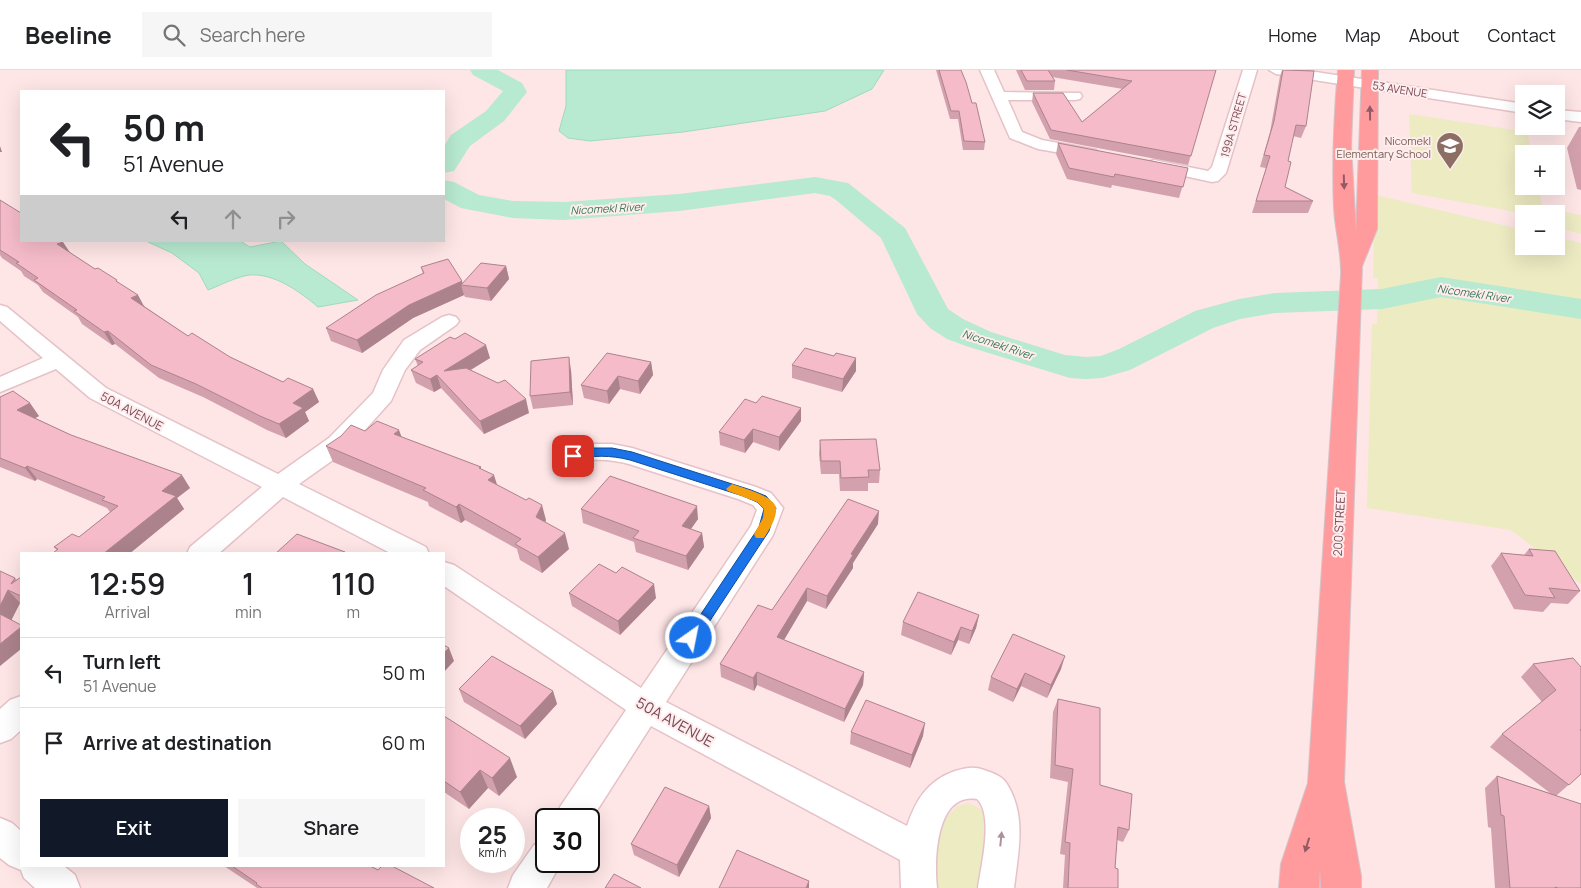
<!DOCTYPE html>
<html lang="en">
<head>
<meta charset="utf-8">
<style>
  :root { --surface:#fff; --page:#f6f6f6; --text:#202124; --muted:#757577; --line:#e0e0e0; --accent:#111827 }
  body { margin:0; font-family:Manrope,sans-serif; background:var(--page); color:var(--text); height:100vh; display:flex; flex-direction:column; font-size:19px; white-space:nowrap }
  * { box-sizing:border-box; margin:0 }
  p { font-size:16px; color:var(--muted) }
  .icon { flex:none; width:28px; height:28px; fill:none; stroke:currentColor; stroke-width:2; stroke-linecap:round; stroke-linejoin:round }
  .map { position:relative; flex:1; overflow:hidden }
  .details { position:absolute; left:20px; top:482px; width:425px; height:315px; display:flex; flex-direction:column; background:var(--surface); border-radius:0px; box-shadow:0 5px 20px #0002 }
  .details>* { flex:none }
  .hud { position:absolute; left:20px; top:20px; width:425px; height:152px; border-radius:0px; box-shadow:0 5px 20px #0002; background:#fff; color:var(--text); overflow:hidden }
  .controls { position:absolute; left:1515px; top:15px; display:grid; gap:10px }
  .controls a { display:grid; place-items:center; width:50px; height:50px; border-radius:0px; background:var(--surface); box-shadow:0 5px 20px #0002; font-size:25px }
  .speed { position:absolute; left:460px; top:738px; display:flex; gap:10px; font-size:25px; font-weight:700; text-align:center }
  .speed>* { display:grid; place-content:center; width:65px; height:65px; border-radius:50%; background:var(--surface); box-shadow:0 5px 20px #0002; line-height:1 }
  .speed small { font-size:12px; font-weight:400 }
  .speed .limit { border:2px solid #111; border-radius:8px; background:#fff; color:#111 }
  .pin { position:absolute; display:grid; place-items:center; width:42px; height:42px; color:#fff; margin:-21px; border-radius:10px; box-shadow:0 2px 8px #0006 }
  .me { position:absolute; width:55px; margin:-28px; rotate:33deg; stroke-linejoin:round; filter:drop-shadow(0 0 4px #0008) }
  .turn { display:flex; align-items:center; gap:18px; height:105px; padding:0 20px; font-size:22px }
  .turn .icon { width:65px; height:65px; stroke-width:2.5 }
  .turn b { display:block; font-size:35px; line-height:42px }
  .lanes { display:flex; align-items:center; height:48px; padding:0 20px; background:#0003; justify-content:center; gap:25px; direction:ltr }
  .lanes .off { opacity:.35 }
  .eta { display:flex; justify-content:space-evenly; align-items:center; height:85px; text-align:center }
  .eta b { font-size:30px; font-weight:600; line-height:35px }
  .primary-button { display:flex; gap:10px; margin-top:auto; padding:10px 20px }
  .primary-button a { flex:1; height:58px; border-radius:0px; background:var(--accent); color:#fff; font-size:20px; font-weight:600; line-height:58px; text-align:center }
  .primary-button a+a { background:var(--page); color:var(--text) }
  ul { padding:0; list-style:none }
  li { display:flex; align-items:center; gap:15px; height:70px; padding:0 20px; border-top:1px solid var(--line) }
  li div { flex:1 }
  li b { display:block; font-size:19px }
  li em { font-style:normal }
  header { display:flex; align-items:center; gap:30px; box-sizing:border-box; height:70px; padding:0 25px; background:var(--surface); border-bottom:1px solid var(--line) }
  header strong { font-size:24px }
  nav { display:flex; gap:28px; margin-inline-start:auto; font-size:18px }
  .search { width:350px; height:45px; background:var(--page); display:flex; align-items:center; gap:12px; box-sizing:border-box; padding:0 18px; border-radius:0px; color:var(--muted); font-size:19px }
  .map>svg:first-child { display:block }
</style>
</head>
<body>
<header>
<strong>Beeline</strong>
<div class="search"><svg class="icon" aria-label="search" viewBox="0 0 24 24"><circle cx="10" cy="10" r="6"/><path d="M15 15l6 6"/></svg>Search here</div>
<nav><a>Home</a><a>Map</a><a>About</a><a>Contact</a></nav>
</header>
<div class="map">
<svg width="1581" height="818" viewBox="0 0 1581 818">
  <rect width="100%" height="100%" fill="#fee5e6"/>
  <path fill="#ecebc2" d="M1409 44 1527 62 1532 84H1524V116H1538L1544 143 1526 144 1412 123Z
    M1375 125 1524 160V176H1556V167L1581 173V514L1511 460 1367 438 1372 254H1377L1378 208H1373Z
    M1560 141 1581 145V164L1561 159Z
    M968 733 981 739 989 748 982 818H937L932 807 941 754 957 736Z"/>
  <path fill="#b8e9d1" stroke="#9edbbd" d="M566 0H884L872 19 825 41 683 62 590 71 568 68 559 61 566 36Z
    M146 171H240L250 177 281 171 305 194 358 230 318 237C299 221 274 203 249 205 236 207 221 215 208 220L199 203 172 183Z"/>
  <g fill="none" stroke-linecap="round" stroke-linejoin="round">
    <path fill="#b8e9d1" fill-rule="evenodd" d="M470 0H498L522 13 527 22 504 51 470 76 454 101 444 103V76L451 65 486 41 503 21 473 5Z
      M815 107 848 113 905 158 948 239 963 249 991 262 1065 285 1086 287 1101 286 1119 279 1195 241 1239 229 1275 223 1382 219 1441 207 1581 229V249L1441 227 1382 239 1275 243 1240 249 1213 258 1130 300 1102 308 1086 309 1070 308 966 276 947 269 930 258 917 244 881 168 836 130 830 126 815 123 679 141 564 150 513 148 461 138 444 129V110L454 112 479 125 513 131 564 132 679 124Z"/>
    <defs>
      <path id="minor" d="M980 0H994L1004 22 1080 23 1082 26 1080 29 1075 30H1008L1022 62 1042 70 1096 80 1098 83 1096 86 1090 88 1038 79 1010 68Z
        M1243 0H1257L1226 103 1218 111 1212 112 1148 98 1146 95 1148 92 1154 90 1208 101 1212 97Z
        M1269 0H1303L1524 34V43L1276 4Z
        M1556 40 1581 42V52L1556 49Z
        M0 235 7 237 106 318 278 404 329 368 373 323 383 300 404 270 442 247 449 245 456 247 459 251 456 255 420 280 405 300 391 331 347 380 299 414 426 477 429 484H392L283 427 218 484H187L190 477 262 417 90 328 56 299 0 322V307L43 288 0 251Z
        M591 374H612L632 378 756 417 771 423 783 438 773 465 666 632 907 756C916 730 927 711 955 701 965 698 974 696 984 700 993 703 1002 706 1007 714 1027 746 1018 783 1014 818H978C981 796 994 745 977 729 935 722 934 792 937 818H901L900 790 651 656 589 753V749H555L560 737 626 640 444 516V492L454 495 641 618 751 456 757 440 753 435 738 429 629 394C617 391 605 389 592 390 582 391 575 395 564 392L561 386 564 380Z
        M21 626V660L11 669 0 673V639L10 630Z
        M0 748 12 753 21 761V796H64L75 805 80 818H35L24 808 21 800 9 795 0 788Z
        M546 770V791H562L547 818H508L513 805 534 775Z"/>
      <path id="major" d="M1338 0H1354L1351 76 1356 162 1362 0H1378L1377 159 1362 196 1344 712 1361 806V818H1321L1320 798 1319 818H1279L1281 794 1308 713 1341 206C1342 183 1335 160 1334 138 1332 92 1334 46 1338 0Z"/>
    </defs>
    <use href="#minor" stroke="#e5c2c8" stroke-width="3"/>
    <use href="#major" stroke="#d4c4c9" stroke-width="2"/>
    <use href="#minor" fill="#fff" fill-rule="evenodd"/>
    <use href="#major" fill="#ff9b9c" fill-rule="evenodd"/>
  </g>
  <path fill="#d3a1ad" d="M936 0H961L985 72 984 80H963L958 49H950Z
    M1016 0H1216L1188 95 1050 69 1032 32 1033 23 1082 52 1123 19 1052 7 1055 11 1054 20H1025Z
    M1282 0H1310L1306 56 1301 68 1293 66 1288 91 1285 117 1313 131 1308 143H1252L1266 98 1260 97 1270 62 1280 6Z
    M1579 57H1581V120L1577 119 1567 78Z
    M1058 73 1188 98 1179 128 1112 115 1111 118 1067 109 1056 84Z
    M0 130 70 183 95 199 118 212 144 236 188 266 230 287 283 312 313 319 319 332 305 342 309 351 286 368 267 360 203 327 159 308 115 274 112 275 82 254 78 247 43 222 38 215 24 206 21 201 2 188 0 185Z
    M506 196 509 209 491 231 465 227 464 225 413 248 362 283 331 271 326 258 423 204 421 197 463 213Z
    M834 286 856 301 842 322 792 308V295Z
    M490 288 470 300 529 343 484 364 441 318 434 322 416 313 411 300 418 296 415 289Z
    M651 292 653 305 640 324 620 319 609 334 584 328 581 315Z
    M571 300 573 335 533 339 530 326Z
    M0 327 39 346 35 348 71 365 190 418 177 428 184 439 129 484H52L57 480 54 477 79 467 110 442 107 438 37 409 35 411 0 397Z
    M756 333 801 338V351L779 381 753 372 745 383 720 375 719 362Z
    M365 361 402 367 481 397V399L498 416 546 450 545 452 569 479 542 503 520 490 517 479 465 450 461 453 429 436 428 432 333 392 326 376Z
    M820 370 880 400 879 413H868V421H840L839 404H821L819 384Z
    M581 439 698 449 691 459 702 463 704 477 688 500 636 482 634 472 583 453Z
    M878 454 853 493V498L826 539 807 531 784 570 864 602 863 615 844 652 757 615 754 621 721 607 720 594 772 540Z
    M1529 479 1580 521 1568 534 1551 533 1543 542 1514 539 1491 496 1501 483 1524 485Z
    M0 501 15 508 17 510 21 507V534L20 533 11 550 0 596Z
    M616 503 656 528 620 565 572 536 569 523Z
    M979 545 976 558 969 574 958 570 951 585 901 565 903 552Z
    M1573 588 1581 704 1557 725 1581 818H1495L1491 758 1488 757 1485 718 1497 706 1550 723 1490 677 1502 664 1542 632 1521 607 1533 594Z
    M1061 599 1047 628 1021 616 1013 632 988 620 991 607Z
    M459 619 553 621 557 634 525 669 464 632Z
    M1058 629 1100 715 1129 760 1123 772 1117 770 1115 798 1118 818H1063L1065 785 1060 784 1068 712 1050 708 1053 642Z
    M444 646 517 707 499 726 488 718 469 739 444 722Z
    M851 662 923 666 910 698 850 674Z
    M709 736 711 748 679 807 634 785 631 774Z
    M224 796H370L378 800 434 818H257Z"/>
  <path fill="#ac838d" d="M0 76 2 82H0Z
    M63 172 71 184 57 174Z
    M506 196 509 209 491 231 487 218Z
    M462 211 463 215H461L464 225 413 248 362 283 357 270 409 235Z
    M138 225 145 238 131 228Z
    M108 261 115 274 112 275 104 262Z
    M486 275 490 288 448 314 444 301Z
    M569 287 571 300 573 335 570 322Z
    M856 288V301L842 322 843 309Z
    M651 292 653 305 640 324 638 311Z
    M437 305 441 318 434 322 430 309Z
    M618 306 620 319 609 334 607 321Z
    M313 319 319 332 305 342 309 351 286 368 279 354 293 333Z
    M526 329 529 343 484 364 480 351Z
    M30 333 39 346 26 353 17 340Z
    M801 338V351L779 381V367Z
    M753 359V372L745 383 744 370Z
    M399 360 405 376 394 364Z
    M27 396 37 409 35 411 25 398Z
    M182 405 190 418 177 428 184 439 129 484H103L162 421Z
    M494 405 499 421 488 410Z
    M459 434 465 450 461 453 456 437Z
    M542 435 546 450 541 463 536 447Z
    M697 436 698 449 683 470 682 456Z
    M879 441 878 454 853 493V498L826 539 827 526 851 484Z
    M565 463 569 479 542 503 538 487Z
    M702 463 704 477 688 500 686 486Z
    M654 514 656 528 620 565 618 551Z
    M807 518V531L778 580 777 567Z
    M8 520 20 533 9 555 0 545V536Z
    M979 545 976 558 969 574 972 561Z
    M21 557V579L0 596V574Z
    M961 557 958 570 951 585 954 572Z
    M449 578 454 591 444 602V583Z
    M1065 586 1061 599 1047 628 1051 615Z
    M757 602V615L754 621 753 608Z
    M864 602 863 615 844 652 845 639Z
    M1025 603 1021 616 1013 632 1017 619Z
    M553 621 557 634 525 669 520 656Z
    M925 653 923 666 910 698 912 685Z
    M510 688 517 707 499 726 492 708Z
    M480 700 488 718 469 739 460 722Z
    M709 736 711 748 679 807 677 795Z
    M809 811V818H806Z"/>
  <path fill="#f5bbc9" stroke="#ac838d" d="M939 0H961L966 12 972 33H976L985 72 964 71 959 41H951Z
    M1021 0H1048L1055 11H1027Z
    M1067 0H1216L1191 86 1051 60 1033 23H1063L1082 52 1132 11Z
    M1283 0 1314 1 1306 56 1296 55 1288 91 1291 92 1285 117 1313 131H1256L1270 86 1264 85 1274 51Z
    M1058 73 1188 98 1183 117 1115 104 1114 107 1069 98Z
    M0 130 21 143V171H63V172L57 174 95 199 98 198 117 210 116 211 138 225 131 228 188 266 192 263 230 287 283 312 288 308 313 319 293 333 303 338 279 354 260 346 196 314 151 295 108 261 104 262 74 241 77 240 34 210 38 208 16 193 19 192 0 180Z
    M448 189 462 211 409 235 357 270 326 258 376 225 424 203 421 197Z
    M481 193 506 196 487 218 461 215Z
    M465 263 486 275 444 301 466 298 498 313 505 310 526 329 480 351 437 305 430 309 411 300 423 292 415 289 450 267 455 269Z
    M805 278 834 286 836 283 856 288 843 309 792 295Z
    M607 283 651 292 638 311 618 306 607 321 581 315Z
    M569 287 570 322 530 326 531 291Z
    M13 321 30 333 17 340 71 365 182 405 162 421 176 426 103 484H52L58 479 54 477 72 464 79 467 118 436 102 430 105 427 27 396 25 398 0 388V327Z
    M762 326 801 338 779 367 753 359 744 370 719 362 745 329 756 333Z
    M377 351 399 360 394 364 481 397 479 398 494 405 488 410 526 430 529 428 542 435 536 447 565 463 538 487 515 474 521 469 459 434 456 437 423 420 426 418 326 376 341 366 351 355 365 361Z
    M876 369 880 400H868L869 407 841 408 840 391H821L820 370Z
    M610 406 697 436 682 456 702 463 686 486 633 468 639 461 581 439Z
    M848 429 879 441 851 484 853 485 827 526 807 518 777 567 864 602 845 639 757 602 753 608 720 594 758 535 772 540Z
    M297 464 345 482 343 484H275Z
    M1529 479 1555 481 1580 521 1549 518 1555 528 1525 525 1501 483 1533 486Z
    M599 494 616 503 622 497 654 514 618 551 569 523Z
    M0 501 15 508 11 514 21 507V526L8 520 0 536Z
    M918 522 979 545 972 561 961 557 954 572 903 552Z
    M0 544 21 555V557L0 574Z
    M1013 564 1065 586 1051 615 1025 603 1017 619 991 607Z
    M444 575 449 578 444 583Z
    M492 586 553 621 520 656 459 619Z
    M1573 588 1581 597V660H1580H1581V704L1569 715 1502 664 1556 620 1533 594Z
    M1058 629 1100 638V715L1132 724 1129 760 1118 757 1115 798 1118 799V818H1068L1070 773 1065 772 1073 699 1055 695Z
    M866 630 925 653 912 685 851 662Z
    M444 646 510 688 492 708 480 700 460 722 444 711Z
    M1497 706 1581 734V818H1558L1555 817V818H1510L1504 746 1501 745Z
    M665 717 709 736 677 795 631 774Z
    M737 780 809 811 806 818H719Z
    M232 796H370L378 800 382 796H392L434 818H262L256 814 257 813Z
    M614 804 641 818H605Z"/>
  <defs><path id="oneway-solid" d="M-6-.8H1V-3.2L6.5 0L1 3.2V.8H-6Z" transform="scale(1.25)"/></defs>
  <g fill="#935964">
    <use href="#oneway-solid" transform="translate(1370 43) rotate(-91)"/>
    <use href="#oneway-solid" transform="translate(1344 112) rotate(88)"/>
    <use href="#oneway-solid" transform="translate(1307 775) rotate(107)"/>
  </g>
  <use fill="#ae919a" href="#oneway-solid" transform="translate(1001 769) rotate(-84)"/>
  <path fill="#1a73e8" stroke="#114b97" d="M591 378H612L632 382 751 420 766 426 776 438 769 461 696 572 691 574 687 572 685 568 759 457 764 439 757 432 743 426 630 390C610 385 593 385 573 390L568 386 569 383Z"/>
  <path fill="#f59e0b" d="M732 414C743 418 774 426 776 438 777 448 769 460 764 468H756L754 464 763 448 764 439 757 432 728 421 726 419Z"/>
  <defs>
    <symbol id="school-pin" viewBox="-11 -11 22 30"><path d="M0 17L-7.5 6A9.5 9.5 0 1 1 7.5 6Z" fill="#8d6e63" stroke="#ffeded"/><path d="M0-5L7-2L0 1L-7-2ZM-4 1L0 2.5L4 1V4Q0 6-4 4Z" fill="#fff"/></symbol>
  </defs>
  <g fill-rule="evenodd">
    <use href="#school-pin" x="1434" y="60" width="32" height="43"/>
  </g>
  <g text-anchor="middle" dominant-baseline="central" stroke-width="4" stroke-linejoin="round" paint-order="stroke">
    <g font-size="11" fill="#784856" stroke="#ffeded">
      <text transform="translate(1400 19) rotate(9)">53 AVENUE</text>
      <text transform="translate(1233 55) rotate(-74)">199A STREET</text>
    </g>
    <g font-size="11" fill="#785e54" stroke="#ffeded" text-anchor="end">
      <text x="1431" y="70">Nicomekl<tspan x="1431" dy="13">Elementary School</tspan></text>
    </g>
    <g font-size="11" font-style="italic" fill="#387759" stroke="#ffeded">
      <text transform="translate(607 138) rotate(-3)">Nicomekl River</text>
      <text transform="translate(1474 223) rotate(8)">Nicomekl River</text>
      <text transform="translate(998 274) rotate(18)">Nicomekl River</text>
    </g>
    <g font-size="12" fill="#784856" stroke="#ffeded">
      <text transform="translate(132 341) rotate(28)">50A AVENUE</text>
      <text transform="translate(1339 453) rotate(-87)">200 STREET</text>
    </g>
    <g font-size="15" fill="#784856" stroke="#ffeded">
      <text transform="translate(675 652) rotate(29)">50A AVENUE</text>
    </g>
  </g>
</svg>
<div class="controls">
<a><svg class="icon" aria-label="layers" viewBox="0 0 24 24"><path d="M12 4l9 5-9 5-9-5zM3 14l9 5 9-5"/></svg></a>
<a>+</a>
<a>−</a>
</div>
<div class="speed"><div>25<small>km/h</small></div><div class="limit">30</div></div>
<div class="pin" style="left:573px;top:386px;background:#d93025"><svg class="icon" aria-label="arrive" viewBox="0 0 24 24"><path d="M6 21V4h12l-3 4 3 4H6"/></svg></div>
<svg class="me" style="left:691px;top:568px" viewBox="-20 -20 40 40"><circle r="17" fill="#1a73e8" stroke="#fff" stroke-width="3"/><path d="M0-11L8 9 0 5-8 9z" fill="#fff"/></svg>
<div class="hud">
<div class="turn"><svg class="icon" aria-label="left" viewBox="0 0 24 24"><path d="M17 20v-9H6M10 6l-5 5 5 5"/></svg><div><b>50 m</b>51 Avenue</div></div>
<div class="lanes"><svg class="icon" aria-label="left" viewBox="0 0 24 24"><path d="M17 20v-9H6M10 6l-5 5 5 5"/></svg><svg class="icon off" aria-label="ahead" viewBox="0 0 24 24"><path d="M12 20V5M6 11l6-6 6 6"/></svg><svg class="icon off" aria-label="right" viewBox="0 0 24 24"><path d="M7 20v-9h11M14 6l5 5-5 5"/></svg></div>
</div>
<section class="details">
<div class="eta">
<div><b>12:59</b><p>Arrival</p></div>
<div><b>1</b><p>min</p></div>
<div><b>110</b><p>m</p></div>
</div>
<ul>
<li><svg class="icon" aria-label="left" viewBox="0 0 24 24"><path d="M17 20v-9H6M10 6l-5 5 5 5"/></svg><div><b>Turn left</b><p>51 Avenue</p></div><em>50 m</em></li>
<li><svg class="icon" aria-label="arrive" viewBox="0 0 24 24"><path d="M6 21V4h12l-3 4 3 4H6"/></svg><div><b>Arrive at destination</b></div><em>60 m</em></li>
</ul>
<div class="primary-button"><a>Exit</a><a>Share</a></div>
</section>
</div>
</body>
</html>
